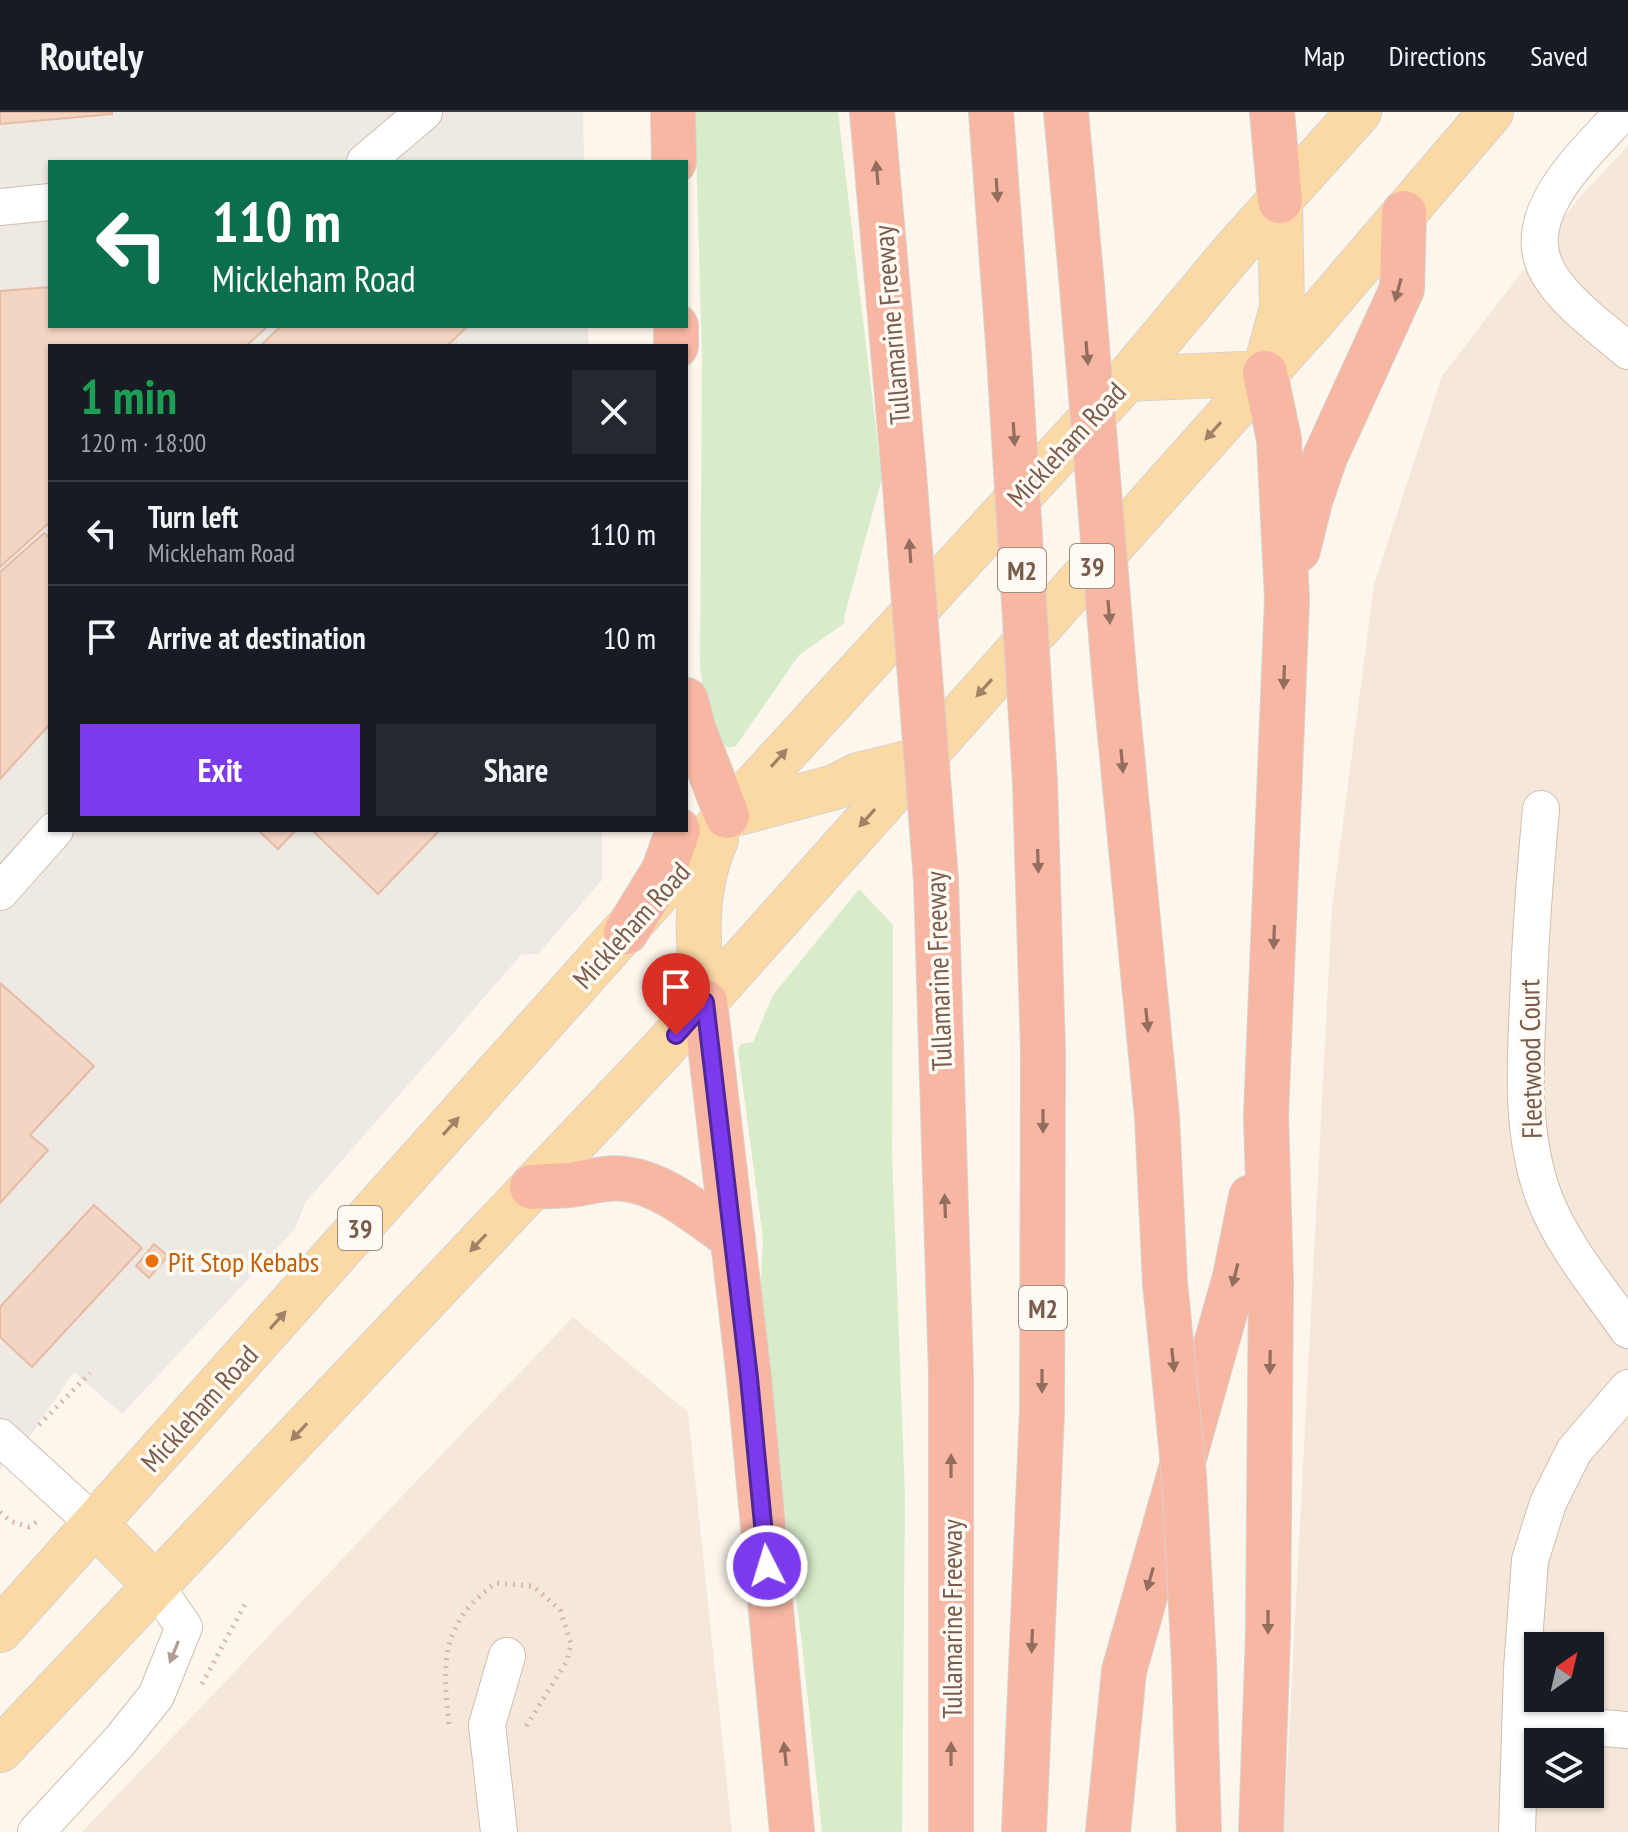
<!DOCTYPE html>
<html lang="en">
<head>
<meta charset="utf-8">
<style>
  :root { --surface:#171b24; --page:#242831; --text:#f1f3f6; --muted:#9ea1a6; --line:#363941; --accent:#7c3aed }
  body { margin:0; font-family:"PT Sans Narrow",sans-serif; background:var(--page); color:var(--text); height:100vh; display:flex; flex-direction:column; font-size:30px; white-space:nowrap }
  * { box-sizing:border-box; margin:0 }
  p { font-size:26px; color:var(--muted) }
  .icon { flex:none; width:44px; height:44px; fill:none; stroke:currentColor; stroke-width:2; stroke-linecap:round; stroke-linejoin:round }
  .map { position:relative; flex:1; overflow:hidden }
  .panel { position:absolute; left:48px; top:232px; width:640px; height:488px; display:flex; flex-direction:column; background:var(--surface); border-radius:0px; box-shadow:0 2px 6px #0004 }
  .panel>* { flex:none }
  .hud { position:absolute; left:48px; top:48px; width:640px; height:168px; border-radius:0px; box-shadow:0 2px 6px #0004; background:#0b6e4f; color:#fff; overflow:hidden }
  .needle { width:52px; rotate:34deg }
  .controls { position:absolute; left:1524px; top:1520px; display:grid; gap:16px }
  .controls a { display:grid; place-items:center; width:80px; height:80px; border-radius:0px; background:var(--surface); box-shadow:0 2px 6px #0004; font-size:40px }
  .pin { position:absolute; display:grid; place-items:center; width:68px; height:68px; color:#fff; margin:-82px -34px; border-radius:50% 50% 50% 0; rotate:-45deg; box-shadow:0 0 8px #0007 }
  .pin .icon { rotate:45deg }
  .me { position:absolute; width:88px; margin:-44px; rotate:355deg; stroke-linejoin:round; filter:drop-shadow(0 0 6px #0008) }
  .turn { display:flex; align-items:center; gap:28px; height:168px; padding:0 32px; font-size:36px }
  .turn .icon { width:104px; height:104px; stroke-width:2.5 }
  .turn b { display:block; font-size:56px; line-height:68px }
  .round { display:grid; place-items:center; flex:none; width:84px; height:84px; border-radius:0px; background:var(--page) }
  .summary { display:flex; align-items:center; justify-content:space-between; height:136px; padding:0 32px }
  h1 { font-size:48px; font-weight:700; line-height:60px; color:#1e9e55 }
  .cta { display:flex; gap:16px; margin-top:auto; padding:16px 32px }
  .cta a { flex:1; height:92px; border-radius:0px; background:var(--accent); color:#fff; font-size:32px; font-weight:700; line-height:92px; text-align:center }
  .cta a+a { background:var(--page); color:var(--text) }
  ul { padding:0; list-style:none }
  li { display:flex; align-items:center; gap:24px; height:104px; padding:0 32px; border-top:2px solid var(--line) }
  li div { flex:1 }
  li b { display:block; font-size:30px }
  li em { font-style:normal }
  header { display:flex; align-items:center; gap:48px; box-sizing:border-box; height:112px; padding:0 40px; background:var(--surface); border-bottom:2px solid var(--line) }
  header strong { font-size:38px }
  nav { display:flex; gap:44px; margin-inline-start:auto; font-size:28px }
  .map>svg:first-child { display:block }
</style>
</head>
<body>
<header>
<strong>Routely</strong>
<nav><a>Map</a><a>Directions</a><a>Saved</a></nav>
</header>
<div class="map">
<svg width="1628" height="1720" viewBox="0 0 1628 1720">
  <rect width="100%" height="100%" fill="#fdf6ec"/>
  <path fill="#f5e8da" fill-rule="evenodd" d="M1628 34V1720H1284L1332 795 1374 473 1442 264 1578 87ZM1538 1534H1590V1586H1538ZM1538 1630H1590V1682H1538Z
    M573 1205 688 1300 732 1720H82Z"/>
  <path fill="#efe9e4" d="M0 0H583L584 50H50V214H588L589 234H50V718H602V768L538 842H522L305 1091 295 1117 122 1302 74 1260 24 1333 0 1358Z"/>
  <path fill="#d8ecc9" d="M695 0H838L882 366 844 505 845 511 799 543 736 634 728 636C707 618 704 582 700 555L702 246Z
    M859 777 893 813 892 1042 905 1384 902 1720H822L801 1523 759 1205 763 1127 738 938 741 932 753 930 773 883Z"/>
  <path fill="#f3d5c3" stroke="#e6bba3" stroke-width="2" d="M0 0H112V2L0 12Z
    M50 175V214H268L246 234H50V410L0 455V179Z
    M281 214H468L447 234H260Z
    M44 421 50 426V612L0 667V460Z
    M258 718H296L278 737Z
    M312 718H440L378 782Z
    M0 871 94 954 30 1023 48 1038 0 1091Z
    M94 1093 142 1136 32 1255 0 1225V1195Z
    M154 1132 168 1144 149 1166 136 1154Z"/>
  <g fill="none" stroke-linecap="round" stroke-linejoin="round">
    <defs>
      <path id="minor" d="M1623 0C1586 42 1510 106 1552 167 1571 195 1603 217 1628 239
        M365 50 424 0
        M0 95 50 90
        M1541 697C1535 762 1530 827 1528 892 1525 955 1521 1024 1544 1085 1562 1133 1599 1176 1628 1218
        M0 780 55 718
        M0 1325 95 1412
        M1521 1609 1628 1618
        M36 1720 119 1630 156 1584 184 1515 155 1473
        M499 1720 487 1613 507 1544
        M1517 1720 1522 1557 1530 1448 1548 1391 1574 1339 1628 1276"/>
      <path id="primary" d="M1266 255 1282 196 1280 89
        M1127 267 1265 261
        M727 704 835 675 858 663 919 648
        M705 890C697 835 693 779 716 728
        M95 1412 155 1473
        M0 1518 727 704 1127 267 1234 139 1359 0
        M0 1638 661 939 1314 207 1491 0"/>
      <path id="motorway" d="M673 0 674 50
        M872 0 904 362
        M991 0 1009 244
        M1066 0 1081 163
        M1272 0 1280 89
        M676 214V234
        M1298 438 1310 389 1325 345 1402 177 1404 101
        M1115 571 1157 1005 1165 1170
        M686 588 693 616 727 704
        M936 768 951 1263V1720
        M626 820 664 758 678 718
        M705 890 749 1266 792 1720
        M532 1075C544 1074 557 1074 569 1073 588 1071 605 1064 625 1067 665 1072 700 1104 733 1126
        M1194 1550 1199 1720
        M1024 1720 1042 1299 1043 940 1035 671
        M1108 1720 1124 1559 1235 1165 1251 1085
        M1261 1720 1268 1522 1271 1168 1266 1004 1287 487 1279 327 1265 261"/>
    </defs>
    <use href="#minor" stroke="#d1beb0" stroke-width="38"/>
    <use href="#primary" stroke="#dad1cd" stroke-width="46"/>
    <use href="#motorway" stroke="#dad1cd" stroke-width="46"/>
    <path stroke="#d9b8a5" stroke-width="5" stroke-dasharray="2 6" stroke-linecap="butt" d="M39 1313 90 1261
      M0 1400 10 1409 29 1415 38 1409
      M202 1572 245 1492
      M449 1612C442 1549 441 1510 496 1471L533 1474 560 1498 571 1532 567 1549 525 1616"/>
    <use href="#minor" stroke="#fff" stroke-width="36"/>
    <use href="#primary" stroke="#fbd9a5" stroke-width="44"/>
    <use href="#motorway" stroke="#f7b7a3" stroke-width="44"/>
    <defs>
      <path id="motorway-bridge" d="M1081 163 1115 571
        M1009 244 1035 671
        M904 362 936 768
        M1165 1170 1184 1364 1194 1550"/>
    </defs>
    <use href="#motorway-bridge" stroke="#dad1cd" stroke-width="46" stroke-linecap="butt"/>
    <use href="#motorway-bridge" stroke="#f7b7a3" stroke-width="44"/>
  </g>
  <defs><path id="oneway-solid" d="M-6-.8H1V-3.2L6.5 0L1 3.2V.8H-6Z" transform="scale(2)"/></defs>
  <g fill="#936e5e">
    <use href="#oneway-solid" transform="translate(877 61) rotate(-95)"/>
    <use href="#oneway-solid" transform="translate(997 78) rotate(86)"/>
    <use href="#oneway-solid" transform="translate(1398 178) rotate(105)"/>
    <use href="#oneway-solid" transform="translate(1087 241) rotate(85)"/>
    <use href="#oneway-solid" transform="translate(1014 322) rotate(86)"/>
    <use href="#oneway-solid" transform="translate(910 439) rotate(-94)"/>
    <use href="#oneway-solid" transform="translate(1109 500) rotate(85)"/>
    <use href="#oneway-solid" transform="translate(1284 565) rotate(92)"/>
    <use href="#oneway-solid" transform="translate(1122 649) rotate(85)"/>
    <use href="#oneway-solid" transform="translate(1038 749) rotate(88)"/>
    <use href="#oneway-solid" transform="translate(1274 825) rotate(92)"/>
    <use href="#oneway-solid" transform="translate(1147 908) rotate(84)"/>
    <use href="#oneway-solid" transform="translate(1043 1009) rotate(90)"/>
    <use href="#oneway-solid" transform="translate(945 1094) rotate(-92)"/>
    <use href="#oneway-solid" transform="translate(1235 1163) rotate(104)"/>
    <use href="#oneway-solid" transform="translate(1173 1248) rotate(84)"/>
    <use href="#oneway-solid" transform="translate(1270 1250) rotate(91)"/>
    <use href="#oneway-solid" transform="translate(1042 1269) rotate(90)"/>
    <use href="#oneway-solid" transform="translate(951 1354) rotate(-90)"/>
    <use href="#oneway-solid" transform="translate(1150 1467) rotate(106)"/>
    <use href="#oneway-solid" transform="translate(1268 1510) rotate(90)"/>
    <use href="#oneway-solid" transform="translate(1032 1529) rotate(92)"/>
    <use href="#oneway-solid" transform="translate(785 1642) rotate(-96)"/>
    <use href="#oneway-solid" transform="translate(951 1642) rotate(-90)"/>
  </g>
  <g fill="#a18267">
    <use href="#oneway-solid" transform="translate(1213 319) rotate(132)"/>
    <use href="#oneway-solid" transform="translate(984 576) rotate(132)"/>
    <use href="#oneway-solid" transform="translate(779 646) rotate(-48)"/>
    <use href="#oneway-solid" transform="translate(867 706) rotate(132)"/>
    <use href="#oneway-solid" transform="translate(451 1014) rotate(-48)"/>
    <use href="#oneway-solid" transform="translate(478 1131) rotate(133)"/>
    <use href="#oneway-solid" transform="translate(278 1208) rotate(-48)"/>
    <use href="#oneway-solid" transform="translate(299 1320) rotate(133)"/>
  </g>
  <use fill="#af9d94" href="#oneway-solid" transform="translate(174 1540) rotate(112)"/>
  <g fill="none" stroke-linecap="round" stroke-linejoin="round">
    <defs>
      <path id="route" d="M676 923 705 890 749 1266 767 1454"/>
    </defs>
    <use href="#route" stroke="#51269a" stroke-width="20"/>
    <use href="#route" stroke="#7c3aed" stroke-width="14"/>
  </g>
  <circle fill="#e8710a" stroke="#fffaf3" stroke-width="3" cx="152" cy="1149" r="8"/>
  <g text-anchor="middle" dominant-baseline="central" stroke-width="7" stroke-linejoin="round" paint-order="stroke">
    <g fill="#fffaf3" stroke="#a28b7f" stroke-width="2">
      <rect x="1070" y="432" width="44" height="44" rx="6"/>
      <rect x="998" y="436" width="48" height="44" rx="6"/>
      <rect x="338" y="1094" width="44" height="44" rx="6"/>
      <rect x="1019" y="1174" width="48" height="44" rx="6"/>
    </g>
    <g font-size="26" font-weight="bold" fill="#7a5c4d">
      <text x="1092" y="454">39</text>
      <text x="1022" y="458">M2</text>
      <text x="360" y="1116">39</text>
      <text x="1043" y="1196">M2</text>
    </g>
    <g font-size="28" fill="#7a5c4d" stroke="#fffaf3">
      <text transform="translate(891 213) rotate(-95)">Tullamarine Freeway</text>
      <text transform="translate(1066 332) rotate(-47)">Mickleham Road</text>
      <text transform="translate(631 813) rotate(-48)">Mickleham Road</text>
      <text transform="translate(938 859) rotate(-92)">Tullamarine Freeway</text>
      <text transform="translate(1530 947) rotate(-91)">Fleetwood Court</text>
      <text transform="translate(199 1296) rotate(-48)">Mickleham Road</text>
      <text transform="translate(951 1507) rotate(-90)">Tullamarine Freeway</text>
    </g>
    <g font-size="28" fill="#c56008" stroke="#fffaf3" text-anchor="start">
      <text x="168" y="1149">Pit Stop Kebabs</text>
    </g>
  </g>
</svg>
<div class="controls">
<a><svg class="needle" viewBox="-14 -14 28 28"><path d="M0-13l5 13h-10z" fill="#e53935"/><path d="M0 13l5-13h-10z" fill="#9ea1a6"/></svg></a>
<a><svg class="icon" aria-label="layers" viewBox="0 0 24 24"><path d="M12 4l9 5-9 5-9-5zM3 14l9 5 9-5"/></svg></a>
</div>
<div class="pin" style="left:676px;top:923px;background:#d93025"><svg class="icon" aria-label="arrive" viewBox="0 0 24 24"><path d="M6 21V4h12l-3 4 3 4H6"/></svg></div>
<svg class="me" style="left:767px;top:1454px" viewBox="-20 -20 40 40"><circle r="17" fill="#7c3aed" stroke="#fff" stroke-width="3"/><path d="M0-11L8 9 0 5-8 9z" fill="#fff"/></svg>
<div class="hud">
<div class="turn"><svg class="icon" aria-label="left" viewBox="0 0 24 24"><path d="M17 20v-9H6M10 6l-5 5 5 5"/></svg><div><b>110 m</b>Mickleham Road</div></div>
</div>
<section class="panel">
<div class="summary"><div><h1>1 min</h1><p>120 m · 18:00</p></div><a class="round"><svg class="icon" aria-label="close" viewBox="0 0 24 24"><path d="M6 6l12 12M18 6L6 18"/></svg></a></div>
<ul>
<li><svg class="icon" aria-label="left" viewBox="0 0 24 24"><path d="M17 20v-9H6M10 6l-5 5 5 5"/></svg><div><b>Turn left</b><p>Mickleham Road</p></div><em>110 m</em></li>
<li><svg class="icon" aria-label="arrive" viewBox="0 0 24 24"><path d="M6 21V4h12l-3 4 3 4H6"/></svg><div><b>Arrive at destination</b></div><em>10 m</em></li>
</ul>
<div class="cta"><a>Exit</a><a>Share</a></div>
</section>
</div>
</body>
</html>
